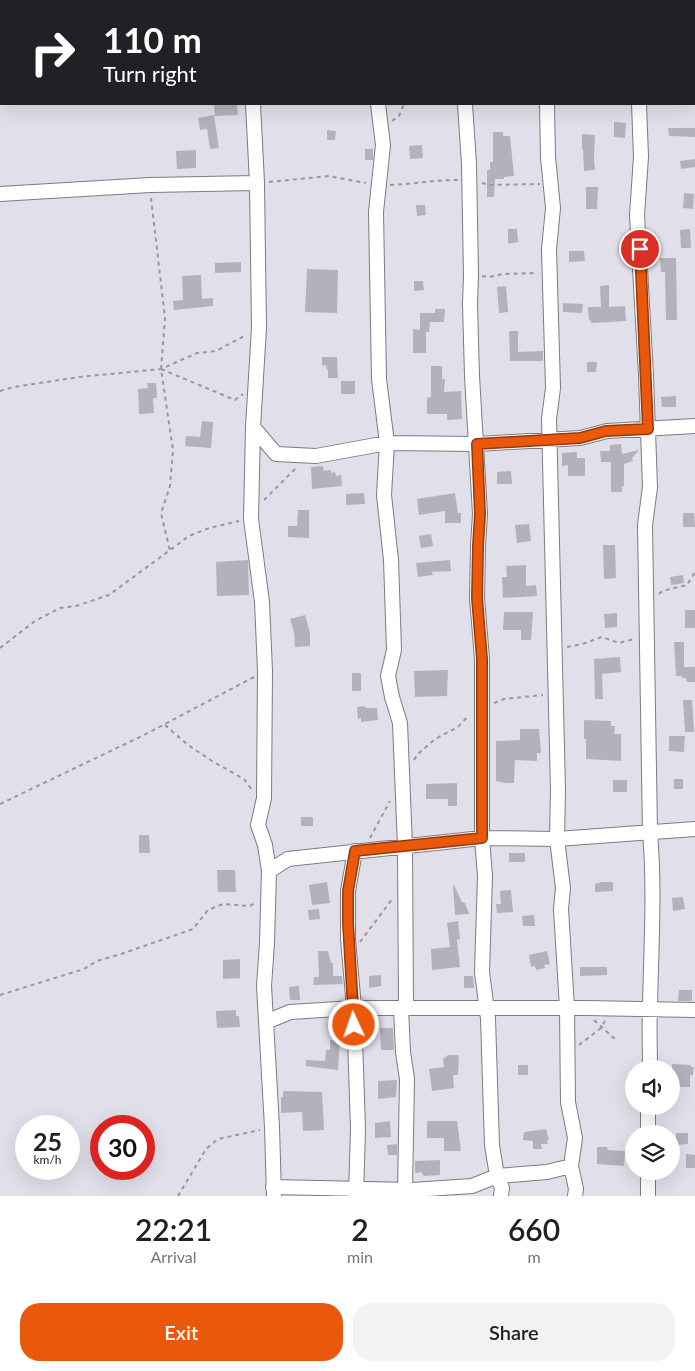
<!DOCTYPE html>
<html lang="en">
<head>
<meta charset="utf-8">
<style>
  :root { --surface:#fff; --page:#f2f2f2; --text:#202124; --muted:#757577; --accent:#ea580c }
  body { margin:0; font-family:Lato,sans-serif; background:var(--page); color:var(--text); height:100vh; display:flex; flex-direction:column; font-size:19px; white-space:nowrap }
  * { box-sizing:border-box; margin:0 }
  p { font-size:16px; color:var(--muted) }
  .icon { flex:none; width:28px; height:28px; fill:none; stroke:currentColor; stroke-width:2; stroke-linecap:round; stroke-linejoin:round }
  .map { position:relative; height:1196px; overflow:hidden }
  .details { display:flex; flex-direction:column; background:var(--surface); flex:1 }
  .details>* { flex:none }
  .banner { position:absolute; left:0px; top:0px; width:695px; height:105px; box-shadow:0 5px 20px #0002; background:#202124; color:#fff; overflow:hidden }
  .tools { position:absolute; left:625px; top:1060px; display:grid; gap:10px }
  .tools a { display:grid; place-items:center; width:55px; height:55px; border-radius:50%; background:var(--surface); box-shadow:0 5px 20px #0002; font-size:25px }
  .speed { position:absolute; left:15px; top:1115px; display:flex; gap:10px; font-size:25px; font-weight:700; text-align:center }
  .speed>* { display:grid; place-content:center; width:65px; height:65px; border-radius:50%; background:var(--surface); box-shadow:0 5px 20px #0002; line-height:1 }
  .speed small { font-size:12px; font-weight:400 }
  .speed .limit { border:8px solid #d22; background:#fff; color:#111 }
  .pin { position:absolute; display:grid; place-items:center; width:42px; height:42px; color:#fff; margin:-21px; border:2px solid #fff; border-radius:50%; box-shadow:0 1px 5px #0007 }
  .me { position:absolute; width:55px; margin:-28px; rotate:357deg; stroke-linejoin:round; filter:drop-shadow(0 0 4px #0008) }
  .turn { display:flex; align-items:center; gap:18px; height:105px; padding:0 20px; font-size:22px }
  .turn .icon { width:65px; height:65px; stroke-width:2.5 }
  .turn b { display:block; font-size:35px; line-height:42px }
  .eta { display:flex; justify-content:space-evenly; align-items:center; height:85px; text-align:center }
  .eta b { font-size:30px; font-weight:600; line-height:35px }
  .primary-button { display:flex; gap:10px; margin-top:auto; padding:10px 20px }
  .primary-button a { flex:1; height:58px; border-radius:20px; background:var(--accent); color:#fff; font-size:20px; font-weight:600; line-height:58px; text-align:center }
  .primary-button a+a { background:var(--page); color:var(--text) }
  .map>svg:first-child { display:block }
</style>
</head>
<body>
<div class="map">
<svg width="695" height="1196" viewBox="0 0 695 1196">
  <rect width="100%" height="100%" fill="#e1e0ea"/>
  <path fill="#b1b2bb" d="M214 104H237L238 115 215 116Z
    M214 115 219 148 210 149 207 129 200 130 198 118Z
    M614 122 626 123 625 138 614 137Z
    M668 128H695V137L669 136Z
    M327 130 336 131 335 140H327Z
    M493 132H503V136H510L514 176 504 177V179H495L494 197H487V170H490V162H493Z
    M582 134 595 135 594 158 595 170 584 171 583 149H582Z
    M422 145 423 158 410 159 409 146Z
    M365 149H373V160H365Z
    M196 150V168L177 169 176 151Z
    M695 159V167L681 169 680 161Z
    M586 187H598L597 209H586Z
    M684 193 694 194 693 209 683 208Z
    M416 205H425L426 215 417 216Z
    M508 229H517L518 242 508 244Z
    M690 229 691 248H681L680 230Z
    M569 251H584L585 261 569 262Z
    M660 258H676L677 320H666L665 272H661Z
    M241 262V272L215 273V263Z
    M307 269 338 270 337 313 305 312Z
    M201 275 202 299 213 298V306L174 310 173 301 183 300 182 276Z
    M414 281H423L424 290 414 291Z
    M609 285V307L625 306 626 321 591 323V320L589 321 588 307H601L600 286Z
    M506 286 508 312 499 313 497 287Z
    M563 303 583 304 582 313 563 312Z
    M435 309H445L444 322H430L429 332H426V353H413V329L420 330V313H435Z
    M509 331H518V352L543 351V361H510Z
    M322 357H337L338 378H328V370H327L326 365 322 366Z
    M587 362H597L596 372H587Z
    M431 366H442V379H445L444 392 461 391 462 419 447 420V414H427V398L431 397Z
    M341 381H355V394H341Z
    M147 383H156L157 398H153L154 413 139 414 138 389 148 388Z
    M676 396V407H662L661 397Z
    M202 421 213 422 211 448 185 446 186 436 200 437Z
    M621 444 622 454 639 450 632 458 633 461 624 464V486H622V492H611V462H601L600 451H610V445Z
    M577 452V458H585V476H568V465L562 466V453Z
    M323 466 324 471 331 470V473L335 472 336 476 341 475 342 486 312 489 311 467Z
    M511 471 512 484H497V472Z
    M364 493 365 504 346 505V494Z
    M455 493 458 513H461V523H445V511L419 515 417 499Z
    M298 510H309V538L288 537V526H297Z
    M683 513H694L695 527H683Z
    M529 524 531 541 517 543 515 525Z
    M431 534 433 546 421 548 419 536Z
    M603 545H615L616 578 604 579Z
    M248 560 249 595 217 596 216 562Z
    M450 560 451 571 432 572 433 575 418 577 416 563Z
    M526 565V586L536 585 537 596 503 598 502 577H507L506 566Z
    M683 575 684 583 671 585 670 577Z
    M685 610H695V628H685Z
    M504 612H533L531 640H521V630H503Z
    M617 613V627L605 628 604 614Z
    M305 615 310 633V646L295 647 294 632 290 619Z
    M674 642H684V667H695V682H687L686 678H682V676H676Z
    M620 657 621 672 602 674 603 699H595L594 659Z
    M448 670 447 696 415 697 414 671Z
    M352 673H361V691H352Z
    M683 700H692L694 732H685Z
    M364 706 366 708H377L378 720 361 722V718L358 719 357 707Z
    M584 720 611 721V726H615L614 734H621V761L586 759V739H584Z
    M520 729H539L541 753H537V761L515 760 514 783H505L496 781V741L520 740Z
    M669 736H685L684 752 669 751Z
    M674 779H683V789H674Z
    M613 780H627V792H613Z
    M457 783V806H448V799H426V784Z
    M301 817H313V826H301Z
    M139 835H149L150 853H139Z
    M509 853H525V862H509Z
    M217 870H235L236 892H218Z
    M327 882 330 903 312 905 309 885Z
    M602 882H613V891L595 892V884Z
    M453 885H454L462 902 465 903 469 914 455 915Z
    M511 890 513 912 497 913 496 904H501L500 891Z
    M683 897 685 909 673 911 672 898Z
    M319 909 320 919 309 920 308 910Z
    M534 915 535 926H523L522 916Z
    M458 921 460 939 457 940 460 967 432 970 431 949 450 947 447 923Z
    M318 951H328L331 963H333V976H342L343 984 313 985 314 977H319Z
    M547 951 550 964 544 965 545 968 536 970 535 966 531 967 529 955Z
    M240 959V978L223 979V960Z
    M580 967H607V975L580 976Z
    M381 975V986L369 988V976Z
    M464 976H473L474 988H464Z
    M299 986 300 1000H290L289 987Z
    M679 990H692V1001H678Z
    M236 1010V1016H239L240 1027 217 1028 216 1011Z
    M380 1028H393L394 1050H381Z
    M330 1040H340L338 1070 306 1066V1060L325 1061 326 1050H330Z
    M448 1055H458L459 1059 458 1075H453L454 1088 432 1091 429 1069 444 1067 443 1059Z
    M672 1064 691 1065V1067H694L693 1075H690V1087H671Z
    M518 1065H528V1075H518Z
    M397 1080 396 1097 378 1099V1081Z
    M283 1091 322 1092 324 1130 303 1131 302 1112 281 1113V1097H283Z
    M390 1121 391 1137 375 1138V1123Z
    M427 1121H457L461 1151H444V1138H427Z
    M546 1129 549 1140H547L548 1144H541L542 1149H533V1141L523 1140 524 1132Z
    M676 1133H688V1144L676 1145Z
    M397 1144V1155H388L387 1145Z
    M597 1147H607L608 1150 625 1151 624 1166 597 1164Z
    M686 1154 695 1155V1168H686Z
    M440 1160V1175L424 1176 421 1172 415 1173V1161Z"/>
  <g fill="none" stroke-linecap="round" stroke-linejoin="round">
    <defs>
      <path id="minor" d="M68 0 69 1
        M152 0V1
        M250 0V1
        M375 0 376 1
        M462 0V1
        M544 0V1
        M632 0V1
        M0 18H1
        M253 104 257 183 259 328 253 427 251 519 262 602 265 671 264 798 258 825 265 845 269 871 267 943 264 986 272 1127 274 1196
        M378 104 383 145 376 212 379 379 387 443 384 495 391 560 394 650 388 676 392 697 400 723 405 847 406 1008
        M465 104 469 164 471 275 470 304 472 376 480 514 478 546 477 598 482 659V838L485 876 482 972 488 1019 492 1145 497 1176 502 1188 501 1196
        M547 104 548 157 553 208 549 249 553 388 549 419 558 790 557 839 563 888 561 909 567 1008 568 1102 575 1138 571 1166 576 1189 575 1196
        M639 104 641 157 637 215 646 375 650 487 645 525 650 832C655 891 651 949 650 1008 649 1028 650 1048 650 1069
        M0 194 150 185 257 183
        M253 427 276 454 316 456 387 443 477 444 580 438 607 431 695 426
        M355 851 348 891V939L354 1008 358 1129 356 1196
        M269 871 288 859 482 838 557 839 695 829
        M401 1008 403 1052 407 1079 405 1190
        M266 1022 290 1012 354 1008H585L695 1010
        M648 1134V1106
        M648 1171V1196
        M273 1187 412 1190 472 1186 497 1176 547 1172 571 1166"/>
    </defs>
    <use href="#minor" stroke="#7c7b84" stroke-width="16"/>
    <path stroke="#98979e" stroke-width="2" stroke-dasharray="4 4" stroke-linecap="butt" d="M392 121 399 116 404 104
      M269 182 329 176 366 183
      M482 183 490 185 540 184
      M390 185C413 184 435 180 458 180
      M151 198 165 318 161 369 173 450 170 486 161 513 170 551
      M482 276 489 277 503 274 537 273
      M161 369 235 400 243 394
      M0 391 14 387 79 377 161 369 197 353 216 351 246 335
      M264 500 296 468
      M659 594 662 591 687 585 695 572
      M567 647 582 644 602 637 619 643 634 639
      M0 648 35 621 60 608 76 606 109 595 189 536 209 528 239 521
      M494 703 504 699 543 695
      M165 725 188 745 212 761 244 779 252 790
      M414 760 418 754 435 739 458 727 469 715
      M0 804 144 735 254 677
      M370 838 390 801
      M360 942 393 898
      M0 995 84 969 97 961 121 954 193 929 208 910 223 904 250 906 255 903
      M594 1020 616 1040
      M579 1045 601 1028 605 1021
      M178 1196 206 1149 218 1139 260 1130"/>
    <use href="#minor" stroke="#fff" stroke-width="14"/>
  </g>
  <g fill="none" stroke-linecap="round" stroke-linejoin="round">
    <defs>
      <path id="route" d="M354 1025 348 923V891L355 851 482 838V659L477 598 478 546 480 514 477 444 580 438 606 431 648 429 640 249"/>
    </defs>
    <use href="#route" stroke="#983908" stroke-width="12"/>
    <use href="#route" stroke="#ea580c" stroke-width="9"/>
  </g>
</svg>
<div class="tools">
<a><svg class="icon" aria-label="sound" viewBox="0 0 24 24"><path d="M4 9h4l5-4v14l-5-4H4zM17 9q2 3 0 6"/></svg></a>
<a><svg class="icon" aria-label="layers" viewBox="0 0 24 24"><path d="M12 4l9 5-9 5-9-5zM3 14l9 5 9-5"/></svg></a>
</div>
<div class="speed"><div>25<small>km/h</small></div><div class="limit">30</div></div>
<div class="pin" style="left:640px;top:249px;background:#d93025"><svg class="icon" aria-label="arrive" viewBox="0 0 24 24"><path d="M6 21V4h12l-3 4 3 4H6"/></svg></div>
<svg class="me" style="left:354px;top:1025px" viewBox="-20 -20 40 40"><circle r="17" fill="#ea580c" stroke="#fff" stroke-width="3"/><path d="M0-11L8 9 0 5-8 9z" fill="#fff"/></svg>
<div class="banner">
<div class="turn"><svg class="icon" aria-label="right" viewBox="0 0 24 24"><path d="M7 20v-9h11M14 6l5 5-5 5"/></svg><div><b>110 m</b>Turn right</div></div>
</div>
</div>
<section class="details">
<div class="eta">
<div><b>22:21</b><p>Arrival</p></div>
<div><b>2</b><p>min</p></div>
<div><b>660</b><p>m</p></div>
</div>
<div class="primary-button"><a>Exit</a><a>Share</a></div>
</section>
</body>
</html>
